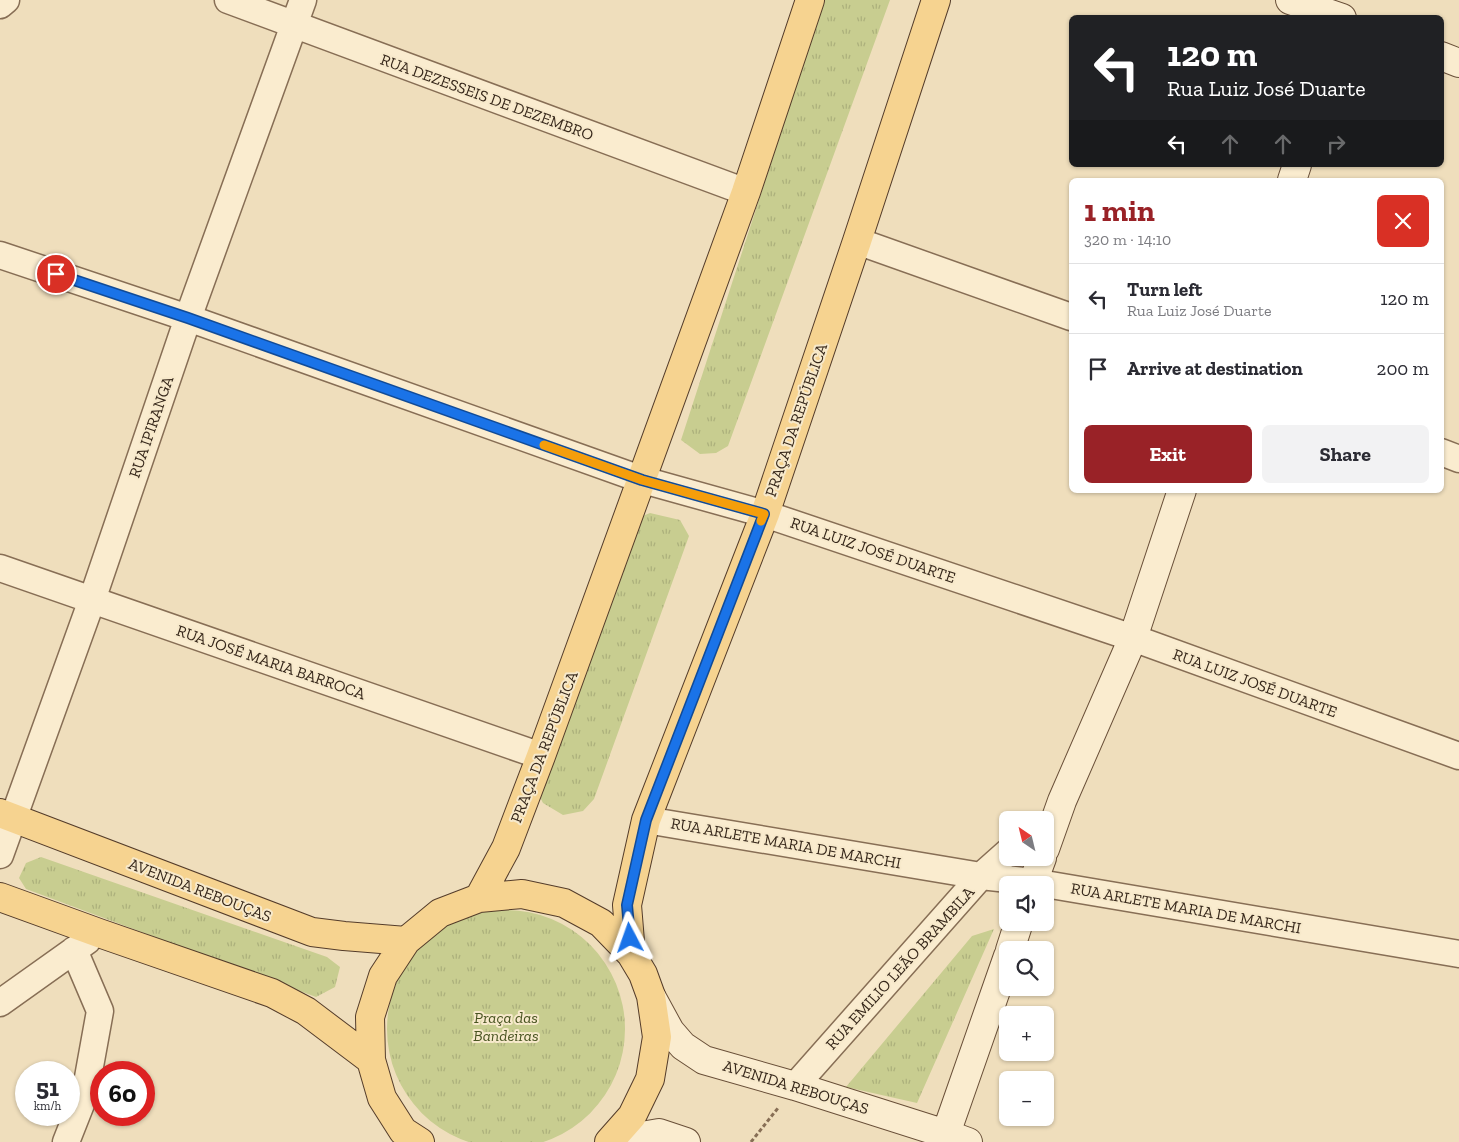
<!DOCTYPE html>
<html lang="en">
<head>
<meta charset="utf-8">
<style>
  :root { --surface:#fff; --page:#f2f2f3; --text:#2b2b33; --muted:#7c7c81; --line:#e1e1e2; --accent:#992227 }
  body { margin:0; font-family:"Zilla Slab",serif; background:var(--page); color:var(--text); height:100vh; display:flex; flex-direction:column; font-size:19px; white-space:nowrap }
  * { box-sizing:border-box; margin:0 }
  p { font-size:16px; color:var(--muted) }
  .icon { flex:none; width:28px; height:28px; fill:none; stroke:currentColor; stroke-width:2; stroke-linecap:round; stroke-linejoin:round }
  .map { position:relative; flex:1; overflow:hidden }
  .side { position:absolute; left:1069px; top:178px; width:375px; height:315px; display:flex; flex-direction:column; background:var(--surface); border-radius:8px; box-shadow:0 1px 4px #0004 }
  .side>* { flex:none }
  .banner { position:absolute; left:1069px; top:15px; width:375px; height:152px; border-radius:8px; box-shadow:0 1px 4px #0004; background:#202124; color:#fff; overflow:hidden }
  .needle { width:32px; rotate:325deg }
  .tools { position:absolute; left:999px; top:811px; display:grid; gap:10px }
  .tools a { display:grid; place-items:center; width:55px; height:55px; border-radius:8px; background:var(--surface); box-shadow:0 1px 4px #0004; font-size:25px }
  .speed { position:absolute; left:15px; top:1061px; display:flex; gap:10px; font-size:25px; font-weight:700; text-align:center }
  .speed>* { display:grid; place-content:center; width:65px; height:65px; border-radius:50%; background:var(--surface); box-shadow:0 1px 4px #0004; line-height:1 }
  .speed small { font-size:12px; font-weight:400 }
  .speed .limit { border:8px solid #d22; background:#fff; color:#111 }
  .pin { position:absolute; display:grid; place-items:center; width:42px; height:42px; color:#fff; margin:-21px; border:2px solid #fff; border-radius:50%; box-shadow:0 1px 5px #0007 }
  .me { position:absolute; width:55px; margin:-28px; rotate:356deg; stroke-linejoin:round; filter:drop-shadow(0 0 4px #0008) }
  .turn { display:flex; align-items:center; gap:18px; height:105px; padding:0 15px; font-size:22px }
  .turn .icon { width:65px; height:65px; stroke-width:2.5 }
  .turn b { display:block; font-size:35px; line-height:42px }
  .lanes { display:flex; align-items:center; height:48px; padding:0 15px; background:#0003; justify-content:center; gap:25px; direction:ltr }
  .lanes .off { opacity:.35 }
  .round { display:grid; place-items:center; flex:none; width:52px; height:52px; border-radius:8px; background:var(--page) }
  .overview { display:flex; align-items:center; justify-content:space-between; height:85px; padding:0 15px }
  h1 { font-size:30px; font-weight:700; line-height:38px; color:var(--accent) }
  .button { display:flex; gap:10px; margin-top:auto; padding:10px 15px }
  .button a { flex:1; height:58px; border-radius:8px; background:var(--accent); color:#fff; font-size:20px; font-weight:700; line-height:58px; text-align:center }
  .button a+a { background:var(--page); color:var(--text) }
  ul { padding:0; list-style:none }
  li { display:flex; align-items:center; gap:15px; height:70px; padding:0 15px; border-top:1px solid var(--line) }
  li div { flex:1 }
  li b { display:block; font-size:19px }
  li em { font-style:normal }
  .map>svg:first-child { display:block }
</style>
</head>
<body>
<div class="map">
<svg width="1459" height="1142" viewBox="0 0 1459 1142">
  <defs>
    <pattern id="grass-tufts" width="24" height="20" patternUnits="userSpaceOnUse" patternTransform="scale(1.25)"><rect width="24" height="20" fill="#c8cd90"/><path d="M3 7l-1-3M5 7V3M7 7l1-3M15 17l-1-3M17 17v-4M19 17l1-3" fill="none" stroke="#acb07c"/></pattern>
  </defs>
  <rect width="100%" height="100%" fill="#efdebc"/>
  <path fill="url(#grass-tufts)" d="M824 0H890L728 446 716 453 700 454 681 440Z
    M650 513 680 520 689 536 594 799 583 811 563 815 543 803 536 789 635 519Z
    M41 857 327 957 340 967 335 987 316 997 26 889 19 878 26 863Z
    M387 1029a119 119 0 1 1 238 0a119 119 0 1 1-238 0Z
    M994 929 917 1103 846 1087 972 936Z"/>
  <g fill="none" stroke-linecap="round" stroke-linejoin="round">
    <defs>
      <path id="street" d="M228 0 746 192
        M0 5 6 0
        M857 241 1071 317
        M0 255 188 318 643 480 765 514 1133 638 1459 756
        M1441 452 1459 459
        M0 568 541 756
        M646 820 981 876 1033 882 1459 954
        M0 855 92 600 188 318 303 0
        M0 1003 87 941
        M795 1086 981 876 1008 852
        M66 1142 85 1094 100 1011 74 950"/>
      <path id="secondary" d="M1290 0 1342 18
        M1441 56 1459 63
        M1292 180 1297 165
        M1045 849 1062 801 1133 638 1182 490
        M1032 885 1042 858
        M1010 950 1019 922
        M652 998 670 1031 683 1046 704 1060 795 1086 946 1134 968 1142
        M617 1142 624 1139 659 1133 686 1142
        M943 1142 1008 956"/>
      <path id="primary" d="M0 813 312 932 344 936 406 941
        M0 897 99 933 272 993 306 1011 371 1060
        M479 898 506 848 541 756 746 192 810 0
        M631 954 627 905 646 820 765 514 857 241 936 0
        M420 1142 403 1131 382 1098 371 1060 370 1017 383 976 406 941 440 913 479 898 522 894 564 903 601 923 631 954 643 974 651 996 657 1037 650 1079 632 1116 609 1142"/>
    </defs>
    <use href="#street" stroke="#876e55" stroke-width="29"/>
    <use href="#secondary" stroke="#694f38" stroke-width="30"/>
    <use href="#primary" stroke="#543c2a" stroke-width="30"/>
    <path stroke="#876e55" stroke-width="3" stroke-dasharray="4 2.5" stroke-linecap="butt" d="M751 1142 778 1108"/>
    <use href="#street" stroke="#faeccf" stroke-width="26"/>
    <use href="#secondary" stroke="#faeccf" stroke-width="28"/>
    <use href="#primary" stroke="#f6d390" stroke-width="28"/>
  </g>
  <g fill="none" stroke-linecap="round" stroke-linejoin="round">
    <defs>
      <path id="route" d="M56 274 188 318 642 480 764 514 646 820 627 905 630 938"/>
    </defs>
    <use href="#route" stroke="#114b97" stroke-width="12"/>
    <use href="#route" stroke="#1a73e8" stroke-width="9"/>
    <path stroke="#f59e0b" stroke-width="9" d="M544 445 642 480 764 514 761 521"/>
  </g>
  <g text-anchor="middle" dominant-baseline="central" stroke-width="4" stroke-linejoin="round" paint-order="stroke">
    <g font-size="16" fill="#36271a" stroke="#f7e9cb">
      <text transform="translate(487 97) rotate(20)">RUA DEZESSEIS DE DEZEMBRO</text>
      <text transform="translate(796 420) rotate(-71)">PRAÇA DA REPÚBLICA</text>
      <text transform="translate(151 427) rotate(-71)">RUA IPIRANGA</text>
      <text transform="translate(873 550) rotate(19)">RUA LUIZ JOSÉ DUARTE</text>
      <text transform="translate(271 662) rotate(19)">RUA JOSÉ MARIA BARROCA</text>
      <text transform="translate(1255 683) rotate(20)">RUA LUIZ JOSÉ DUARTE</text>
      <text transform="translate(544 747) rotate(-69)">PRAÇA DA REPÚBLICA</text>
      <text transform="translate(786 843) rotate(10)">RUA ARLETE MARIA DE MARCHI</text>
      <text transform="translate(200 890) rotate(21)">AVENIDA REBOUÇAS</text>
      <text transform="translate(1186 908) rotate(10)">RUA ARLETE MARIA DE MARCHI</text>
      <text transform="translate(900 968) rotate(-48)">RUA EMILIO LEÃO BRAMBILA</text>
      <text transform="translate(796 1087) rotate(17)">AVENIDA REBOUÇAS</text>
    </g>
    <g font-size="16" font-style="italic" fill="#485320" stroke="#f7e9cb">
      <text x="506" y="1017">Praça das<tspan x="506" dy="18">Bandeiras</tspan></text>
    </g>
  </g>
</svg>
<div class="tools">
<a><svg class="needle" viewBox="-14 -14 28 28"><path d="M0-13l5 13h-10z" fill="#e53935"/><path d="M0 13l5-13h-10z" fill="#7c7c81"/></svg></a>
<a><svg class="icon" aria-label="sound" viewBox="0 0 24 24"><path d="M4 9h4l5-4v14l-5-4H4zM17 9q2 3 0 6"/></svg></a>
<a><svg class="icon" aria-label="search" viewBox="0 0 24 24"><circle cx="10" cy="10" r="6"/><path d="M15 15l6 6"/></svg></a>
<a>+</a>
<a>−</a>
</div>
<div class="speed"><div>51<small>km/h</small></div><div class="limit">60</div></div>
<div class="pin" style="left:56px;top:274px;background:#d93025"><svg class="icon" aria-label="arrive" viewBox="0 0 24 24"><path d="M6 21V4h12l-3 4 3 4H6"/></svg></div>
<svg class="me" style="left:630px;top:938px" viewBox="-20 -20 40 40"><path d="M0-17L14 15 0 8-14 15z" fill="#1a73e8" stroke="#fff" stroke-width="4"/></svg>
<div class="banner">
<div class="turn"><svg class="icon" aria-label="left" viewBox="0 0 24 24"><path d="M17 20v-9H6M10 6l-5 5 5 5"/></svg><div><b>120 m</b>Rua Luiz José Duarte</div></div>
<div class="lanes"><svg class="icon" aria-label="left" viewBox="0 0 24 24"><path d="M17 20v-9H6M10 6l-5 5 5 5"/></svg><svg class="icon off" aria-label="ahead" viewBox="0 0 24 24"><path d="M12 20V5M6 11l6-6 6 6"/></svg><svg class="icon off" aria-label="ahead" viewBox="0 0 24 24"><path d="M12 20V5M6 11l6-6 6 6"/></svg><svg class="icon off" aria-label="right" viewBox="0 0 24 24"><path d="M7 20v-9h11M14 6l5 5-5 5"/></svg></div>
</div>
<section class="side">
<div class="overview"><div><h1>1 min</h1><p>320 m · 14:10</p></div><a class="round" style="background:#d93025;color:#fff"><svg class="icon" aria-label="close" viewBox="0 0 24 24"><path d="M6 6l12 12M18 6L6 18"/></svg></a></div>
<ul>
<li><svg class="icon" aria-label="left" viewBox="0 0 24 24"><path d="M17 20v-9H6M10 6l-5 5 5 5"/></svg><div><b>Turn left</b><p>Rua Luiz José Duarte</p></div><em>120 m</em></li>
<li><svg class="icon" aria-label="arrive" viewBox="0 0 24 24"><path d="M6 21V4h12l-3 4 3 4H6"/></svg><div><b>Arrive at destination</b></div><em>200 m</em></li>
</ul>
<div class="button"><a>Exit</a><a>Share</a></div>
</section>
</div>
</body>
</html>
